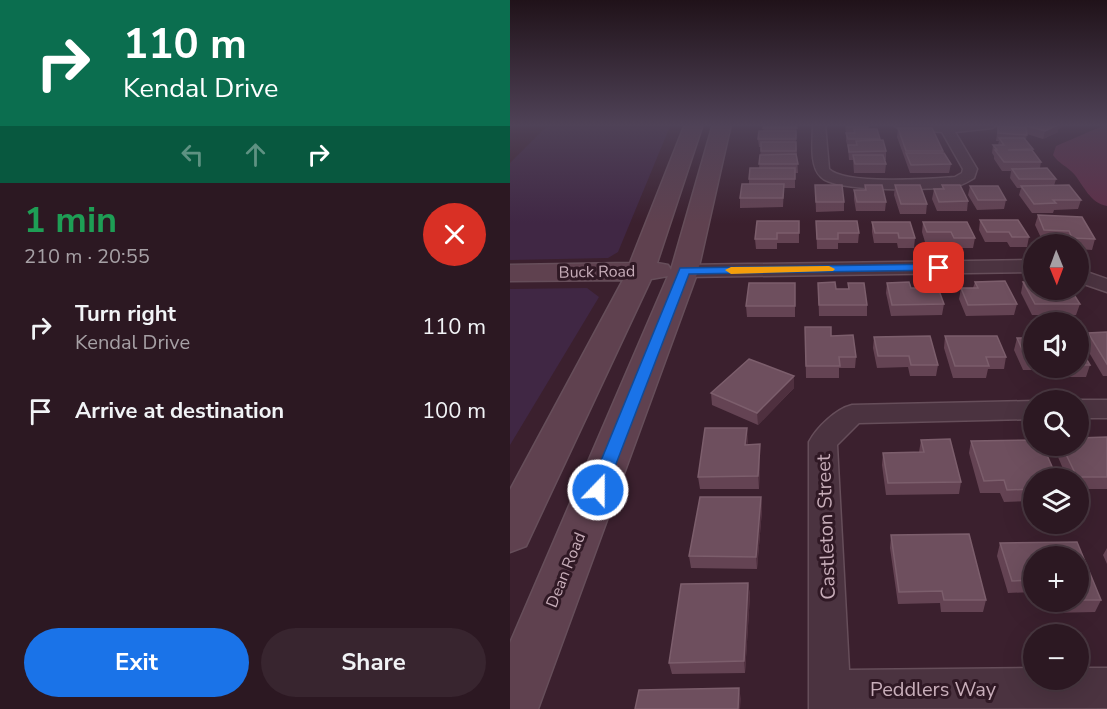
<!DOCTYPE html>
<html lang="en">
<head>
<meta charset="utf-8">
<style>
  :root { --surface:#2c1822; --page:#38252f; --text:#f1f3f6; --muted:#a6a0a5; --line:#483740; --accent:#1a73e8 }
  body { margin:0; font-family:"Nunito Sans",sans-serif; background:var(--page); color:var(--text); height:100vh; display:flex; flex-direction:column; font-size:22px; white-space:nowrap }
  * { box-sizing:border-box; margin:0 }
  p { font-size:20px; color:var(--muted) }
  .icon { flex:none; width:33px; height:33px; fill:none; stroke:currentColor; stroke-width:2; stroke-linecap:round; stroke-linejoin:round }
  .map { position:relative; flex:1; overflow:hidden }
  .details { display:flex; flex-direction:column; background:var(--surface); width:510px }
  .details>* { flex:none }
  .hud { background:#0b6e4f; color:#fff; overflow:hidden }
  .needle { width:39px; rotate:179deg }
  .fabs { position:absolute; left:513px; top:234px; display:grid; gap:12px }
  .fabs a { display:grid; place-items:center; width:66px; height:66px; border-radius:50%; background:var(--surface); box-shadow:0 6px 24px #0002,0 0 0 2px var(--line); font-size:30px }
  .pin { position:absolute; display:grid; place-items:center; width:51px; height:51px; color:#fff; margin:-26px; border-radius:12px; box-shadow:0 3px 9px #0006 }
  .me { position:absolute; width:66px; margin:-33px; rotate:22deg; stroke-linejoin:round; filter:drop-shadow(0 0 4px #0008) }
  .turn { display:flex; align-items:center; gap:21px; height:126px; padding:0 24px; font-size:27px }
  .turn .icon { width:78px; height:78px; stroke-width:2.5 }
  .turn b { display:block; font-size:42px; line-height:51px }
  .lanes { display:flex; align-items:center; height:57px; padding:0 24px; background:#0003; justify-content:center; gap:30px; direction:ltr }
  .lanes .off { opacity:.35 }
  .round { display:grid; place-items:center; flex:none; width:63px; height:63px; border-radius:32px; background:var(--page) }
  .summary { display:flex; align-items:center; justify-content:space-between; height:102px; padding:0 24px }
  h1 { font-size:36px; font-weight:700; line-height:45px; color:#1e9e55 }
  .button { display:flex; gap:12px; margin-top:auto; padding:12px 24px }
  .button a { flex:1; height:69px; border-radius:36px; background:var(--accent); color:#fff; font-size:24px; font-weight:700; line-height:69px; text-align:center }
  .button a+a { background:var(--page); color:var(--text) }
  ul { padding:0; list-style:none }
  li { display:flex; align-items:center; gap:18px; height:84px; padding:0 24px }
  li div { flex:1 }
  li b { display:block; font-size:22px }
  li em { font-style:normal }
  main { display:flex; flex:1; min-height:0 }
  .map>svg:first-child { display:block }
</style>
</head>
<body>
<main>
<section class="details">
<div class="hud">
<div class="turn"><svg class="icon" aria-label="right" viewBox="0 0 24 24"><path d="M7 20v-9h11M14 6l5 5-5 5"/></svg><div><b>110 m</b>Kendal Drive</div></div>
<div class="lanes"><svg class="icon off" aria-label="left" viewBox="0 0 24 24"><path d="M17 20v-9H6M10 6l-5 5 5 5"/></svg><svg class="icon off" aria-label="ahead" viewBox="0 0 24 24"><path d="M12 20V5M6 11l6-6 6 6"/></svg><svg class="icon" aria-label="right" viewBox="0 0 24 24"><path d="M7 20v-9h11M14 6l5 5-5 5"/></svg></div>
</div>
<div class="summary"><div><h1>1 min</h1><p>210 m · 20:55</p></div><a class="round" style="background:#d93025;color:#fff"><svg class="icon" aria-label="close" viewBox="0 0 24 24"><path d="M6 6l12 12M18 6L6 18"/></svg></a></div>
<ul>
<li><svg class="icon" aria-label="right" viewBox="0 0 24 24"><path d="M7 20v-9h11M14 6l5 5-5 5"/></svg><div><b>Turn right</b><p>Kendal Drive</p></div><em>110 m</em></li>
<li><svg class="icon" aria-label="arrive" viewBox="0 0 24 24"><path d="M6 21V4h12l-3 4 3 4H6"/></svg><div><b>Arrive at destination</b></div><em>100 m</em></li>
</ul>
<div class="button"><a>Exit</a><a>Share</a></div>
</section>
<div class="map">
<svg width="597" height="709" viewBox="0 0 597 709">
  <rect width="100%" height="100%" fill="#3b202e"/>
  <path fill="#402744" d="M39 124H161L108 252 98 258 0 260V163Z
    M77 288 89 297 0 445V289Z"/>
  <path fill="#5f2e47" d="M597 124V206C580 203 574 186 564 174 557 166 549 164 543 155L546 146Z"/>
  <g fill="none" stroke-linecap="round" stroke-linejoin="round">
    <defs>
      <path id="street" d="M303 124H315L319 169C335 185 420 179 445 177L452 173 453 169 432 132 388 128 382 124H488L482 128 445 132 467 169 464 178C459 181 454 184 448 186 425 190 326 193 311 177 299 166 303 140 303 124Z
        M524 260V272L174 277 167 275 164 271 167 267 174 265Z
        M568 269 597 279V292L568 282Z
        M566 400H597V418H568V400Z
        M524 401V419L349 423 327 445 339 670 524 668V680H568V668H597V708L299 709V442C307 427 326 409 342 405Z"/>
      <path id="secondary" d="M175 124H193L147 263 158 265 161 270 203 124H221L188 271 28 709H0V643L158 276 141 279 16 546 0 552V490L113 280 0 281V265L120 263Z"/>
    </defs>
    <use href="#street" stroke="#664e5a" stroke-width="3"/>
    <use href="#secondary" stroke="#664e5a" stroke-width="3"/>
    <use href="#street" fill="#4b3340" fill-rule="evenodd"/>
    <use href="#secondary" fill="#5f414f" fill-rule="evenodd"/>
  </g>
  <path fill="#644353" d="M254 124H286L287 136H286V139L288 173H285V188H274L273 207 230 208V198L239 184V179L249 168 251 147H249L248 139 253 131Z
    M335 124H357L358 129 370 139 376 151V160H374L376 164 375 173H344L343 160H339L338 148 336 141V133Z
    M503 124H559L548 129V132L533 139 517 134 516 140 523 149 522 151 531 162 530 168 546 179 544 186 571 200 568 209 544 210 543 213H522L509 195 511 188H507L500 178 501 171H492L484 159V156L482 153 483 145H488L489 141H486L488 126 502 127Z
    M388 128 433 151V153L441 164 439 173H400L387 137Z
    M305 185 334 202V211L306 212Z
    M355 185 376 202 375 211H346L344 199V190H354Z
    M385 185 417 204 416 214H390L384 195Z
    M432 185 458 201 457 211H427L422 199 424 189H432Z
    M460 186 496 200 494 209 467 210 458 195Z
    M528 215 585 239 582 250 568 249V244H558L556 241 532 240 525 225Z
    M470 220 519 237 517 247H500L497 242H475L469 230Z
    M289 221V243H267V249H246L245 239Z
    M306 221 349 233 348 243H328V249H307Z
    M362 222 405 238 404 248H388L387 243H364L362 232Z
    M413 222 465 238 463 248H442L440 242H415L412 232Z
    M465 282 507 304 504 315 456 316 449 299 451 288H463Z
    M513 282 570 304 566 315H522L511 293Z
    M285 283V317H237L236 306Z
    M308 283 326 289H338V283L357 305V316H309Z
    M377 283 401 288 434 304 432 315 381 316 376 293Z
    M295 327 321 336 346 357 345 368H329V378H296Z
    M521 329H524V368H568V345L580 365 576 377H550L547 370H513L504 350 507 338H519Z
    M597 332V376H593L574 344 578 333Z
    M435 336 496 357 494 369H478L476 378H443L434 348Z
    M364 337 428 365 426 376H400L398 367 367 368 363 348Z
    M284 376V388L248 425 202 405 201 393Z
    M597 437V489H568V478H557L545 450 546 446H568Z
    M238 440 237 445 250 444V457L249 489H190L188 477Z
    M411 440 451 482 449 494 376 495 372 465 373 453 409 452Z
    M461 441 524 478V501L494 502 490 493H470L459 453Z
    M251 497 252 510 247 569 181 568 179 556Z
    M381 535 476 600 473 612H431L430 603 388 604 380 548Z
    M567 542 591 600 585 612 539 613 536 602H568V556H524V592L498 593 487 556 490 543Z
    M597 548V564L593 555Z
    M238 583 240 595 235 673 162 674 159 663Z"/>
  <path fill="#4f303f" d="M548 124H559L548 129V132L533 139 535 131Z
    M284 376V388L248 425 247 413Z
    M237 428 238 440 236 457 235 445Z
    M250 444V457L249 489 248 476Z
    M251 497 252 510 247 569 246 557Z
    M238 583 240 595 235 673 234 661Z
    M229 688 231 699 230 709H228Z"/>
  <path fill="#6e4f5e" stroke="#7c5e6c" stroke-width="1.5" d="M254 124H286L287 128H253Z
    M337 124H357L358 127H337Z
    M510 124H550L535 131Z
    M488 126 516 128 517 135 488 133Z
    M388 128H422L433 151H396Z
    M344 129H367L370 139H338L336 133H345Z
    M249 131H286V139H248Z
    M489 138H514L523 149 498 150H522L531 162H494L485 150H487L483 145H494Z
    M373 140 376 151 339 152 338 145H347L346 141Z
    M251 142H286V151H251Z
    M396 153H434L441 164 401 165Z
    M286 154 288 164H249L250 155Z
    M343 155H373L376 164H345Z
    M240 168H285V179H239Z
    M537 168 546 179H509L502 169Z
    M232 184H274L273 198H230Z
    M305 185H332L334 202H306Z
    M355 185H372L376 202H347L344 190H356Z
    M385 185H410L417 204H391Z
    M432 185H450L458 201 429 202 424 189H434Z
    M559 185 571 200H543L546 203 524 204 511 186Z
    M460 186H488L496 200H468Z
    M528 215 572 217 585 239 562 238 559 231 534 230Z
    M470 220H508L519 237H502L499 232H477Z
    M247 221H289V233H267V239H245Z
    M306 221H347L349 233H328V239H307Z
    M362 222H400L405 238H389L388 233H365Z
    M413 222H457L465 238H444L441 232H417Z
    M495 281 507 304 458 305 451 288H468L465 282Z
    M325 282 326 289H339L338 283H354L357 305H309L308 283Z
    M399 282 401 288H428L434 304 382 305 377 283Z
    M513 282H524V290H561L570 304H525Z
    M239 283H285V306H236Z
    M295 327H321V336L343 335 346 357H329L330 366H296Z
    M597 332V364L578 333Z
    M420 336 428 365H401L399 356H368L364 337Z
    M435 336H487L496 357H476L479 366H445Z
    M507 338H524V358H516Z
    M568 345 580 365H568Z
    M239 359 284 376 247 413 201 393Z
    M195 428H237L235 445 250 444 248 476 188 477Z
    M597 437V477H567L552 446H568V438Z
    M440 439 451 482 378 483 373 453 414 452 411 440Z
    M524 440V446H533L547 478H524V489L497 490 494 480 474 481 461 441Z
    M190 497H251L246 557 179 556Z
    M459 534 476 600H434L432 591 389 592 381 535Z
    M567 542 591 600H568V556H524V580L502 581 490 543Z
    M238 583 234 661 159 663 171 584Z
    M229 688 228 709H125L129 690Z"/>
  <linearGradient id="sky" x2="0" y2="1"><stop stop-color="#201219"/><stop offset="0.56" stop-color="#4f4257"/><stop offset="1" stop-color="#4f4257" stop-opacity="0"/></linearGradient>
  <rect width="597" height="223" fill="url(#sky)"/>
  <path fill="#1a73e8" stroke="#114b97" stroke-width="1.5" d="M429 264 433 265V270L179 274 96 490 94 495 88 497 82 495 79 490 170 268Z"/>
  <path fill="#f59e0b" d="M319 266 325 269 323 271 221 274 215 270 221 267Z"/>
  <g text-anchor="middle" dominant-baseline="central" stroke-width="6" stroke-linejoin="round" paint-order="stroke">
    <g font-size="16" fill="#c8aeba" stroke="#301925">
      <text transform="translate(87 272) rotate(-1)">Buck Road</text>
      <text transform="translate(56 570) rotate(-68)">Dean Road</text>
    </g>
    <g font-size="20" fill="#c8aeba" stroke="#301925">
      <text transform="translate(316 527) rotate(-92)">Castleton Street</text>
      <text x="423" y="689">Peddlers Way</text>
    </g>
  </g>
</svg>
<div class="fabs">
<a><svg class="needle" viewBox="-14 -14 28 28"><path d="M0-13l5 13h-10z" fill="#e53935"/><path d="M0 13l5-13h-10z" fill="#a6a0a5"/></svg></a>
<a><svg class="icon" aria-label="sound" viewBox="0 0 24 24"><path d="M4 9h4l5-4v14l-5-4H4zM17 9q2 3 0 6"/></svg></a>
<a><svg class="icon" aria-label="search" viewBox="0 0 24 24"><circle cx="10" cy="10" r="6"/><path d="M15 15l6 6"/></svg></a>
<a><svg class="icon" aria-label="layers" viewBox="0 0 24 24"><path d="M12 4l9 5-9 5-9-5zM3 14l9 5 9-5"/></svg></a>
<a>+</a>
<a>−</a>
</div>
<div class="pin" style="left:429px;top:268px;background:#d93025"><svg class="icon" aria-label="arrive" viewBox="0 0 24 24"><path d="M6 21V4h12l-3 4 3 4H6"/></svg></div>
<svg class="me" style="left:88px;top:490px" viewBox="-20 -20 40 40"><circle r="17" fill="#1a73e8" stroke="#fff" stroke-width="3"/><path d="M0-11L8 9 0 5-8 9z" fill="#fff"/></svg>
</div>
</main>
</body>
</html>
